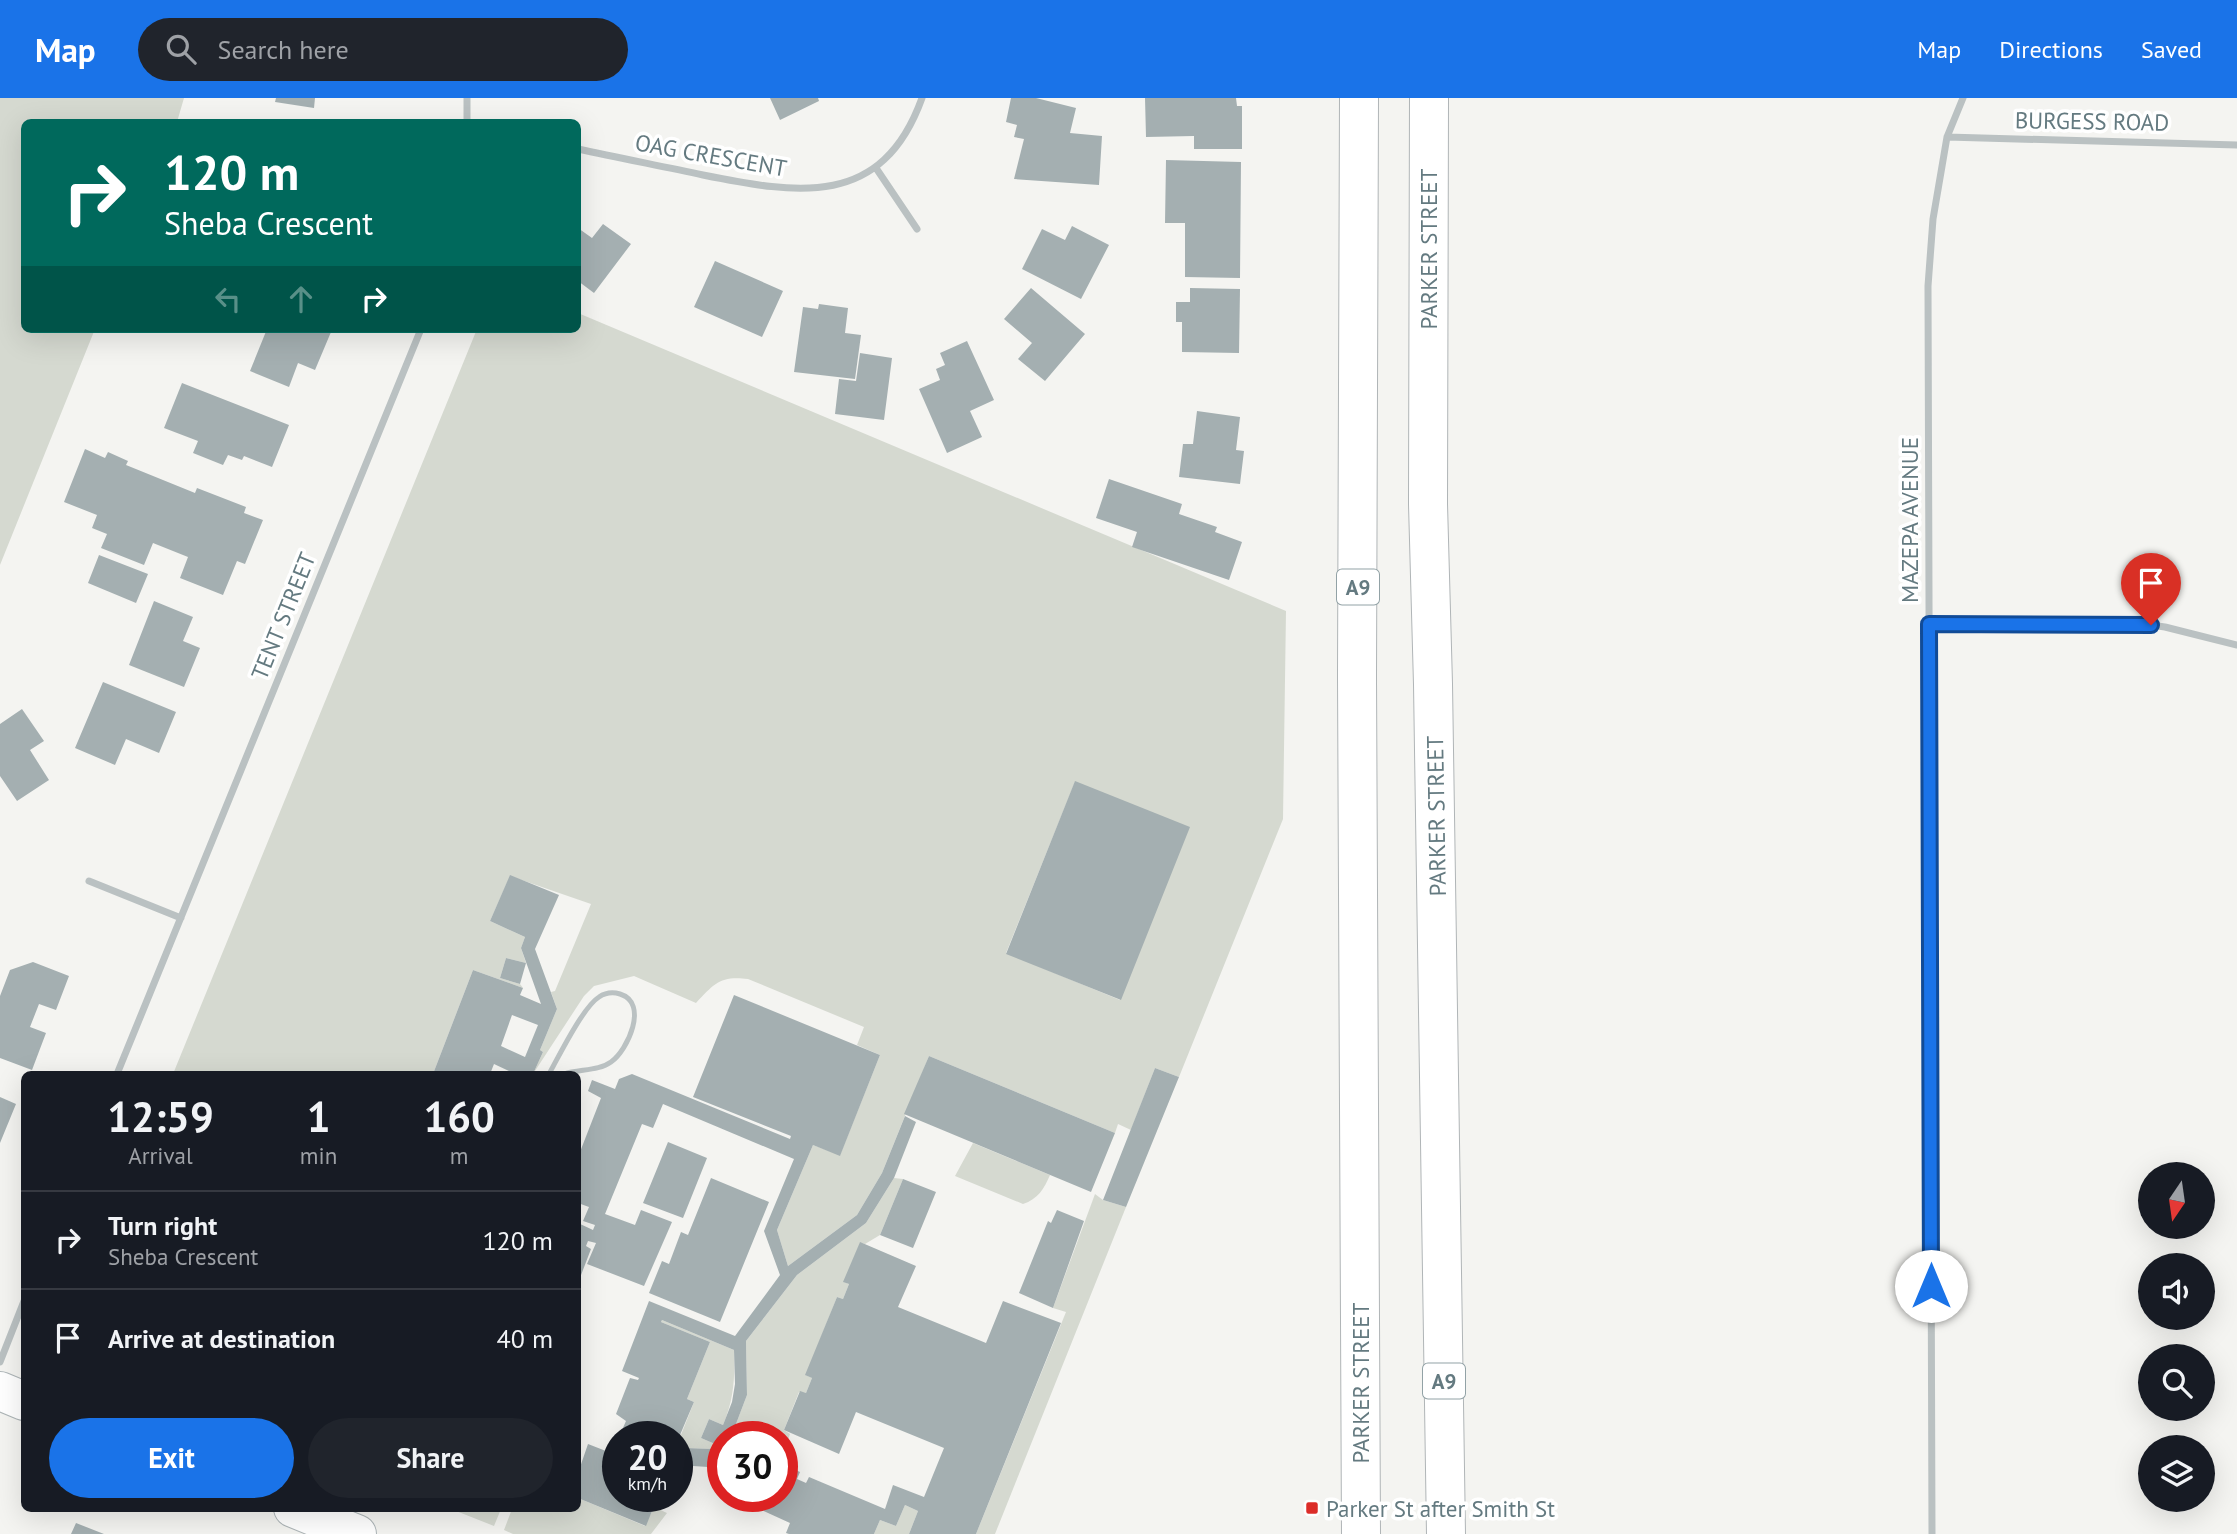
<!DOCTYPE html>
<html lang="en">
<head>
<meta charset="utf-8">
<style>
  :root { --surface:#171b24; --page:#20242c; --text:#f1f3f6; --muted:#9ea1a6; --line:#363941; --accent:#1a73e8 }
  body { margin:0; font-family:"PT Sans",sans-serif; background:var(--page); color:var(--text); height:100vh; display:flex; flex-direction:column; font-size:26px; white-space:nowrap }
  * { box-sizing:border-box; margin:0 }
  p { font-size:23px; color:var(--muted) }
  .icon { flex:none; width:38px; height:38px; fill:none; stroke:currentColor; stroke-width:2; stroke-linecap:round; stroke-linejoin:round }
  .map { position:relative; flex:1; overflow:hidden }
  .side { position:absolute; left:21px; top:973px; width:560px; height:441px; display:flex; flex-direction:column; background:var(--surface); border-radius:10px; box-shadow:0 7px 28px #0002 }
  .side>* { flex:none }
  .hud { position:absolute; left:21px; top:21px; width:560px; height:214px; border-radius:10px; box-shadow:0 7px 28px #0002; background:#00695c; color:#fff; overflow:hidden }
  .needle { width:46px; rotate:193deg }
  .tools { position:absolute; left:2138px; top:1064px; display:grid; gap:14px }
  .tools a { display:grid; place-items:center; width:77px; height:77px; border-radius:50%; background:var(--surface); box-shadow:0 7px 28px #0002; font-size:35px }
  .speed { position:absolute; left:602px; top:1323px; display:flex; gap:14px; font-size:35px; font-weight:700; text-align:center }
  .speed>* { display:grid; place-content:center; width:91px; height:91px; border-radius:50%; background:var(--surface); box-shadow:0 7px 28px #0002; line-height:1 }
  .speed small { font-size:18px; font-weight:400 }
  .speed .limit { border:10px solid #d22; background:#fff; color:#111 }
  .pin { position:absolute; display:grid; place-items:center; width:60px; height:60px; color:#fff; margin:-72px -30px; border-radius:50% 50% 50% 0; rotate:-45deg; box-shadow:0 0 7px #0007 }
  .pin .icon { rotate:45deg }
  .me { position:absolute; width:77px; margin:-38px; rotate:0deg; stroke-linejoin:round; filter:drop-shadow(0 0 5px #0008) }
  .turn { display:flex; align-items:center; gap:24px; height:147px; padding:0 28px; font-size:32px }
  .turn .icon { width:91px; height:91px; stroke-width:2.5 }
  .turn b { display:block; font-size:49px; line-height:60px }
  .lanes { display:flex; align-items:center; height:66px; padding:0 28px; background:#0003; justify-content:center; gap:35px; direction:ltr }
  .lanes .off { opacity:.35 }
  .eta { display:flex; justify-content:space-evenly; align-items:center; height:119px; text-align:center }
  .eta b { font-size:42px; font-weight:800; line-height:49px }
  .action { display:flex; gap:14px; margin-top:auto; padding:14px 28px }
  .action a { flex:1; height:80px; border-radius:42px; background:var(--accent); color:#fff; font-size:28px; font-weight:800; line-height:80px; text-align:center }
  .action a+a { background:var(--page); color:var(--text) }
  ul { padding:0; list-style:none }
  li { display:flex; align-items:center; gap:21px; height:98px; padding:0 28px; border-top:2px solid var(--line) }
  li div { flex:1 }
  li b { display:block; font-size:26px }
  li em { font-style:normal }
  header { display:flex; align-items:center; gap:42px; box-sizing:border-box; height:98px; padding:0 35px; background:var(--accent); color:#fff }
  header strong { font-size:33px }
  nav { display:flex; gap:38px; margin-inline-start:auto; font-size:24px }
  .search { width:490px; height:63px; background:var(--page); display:flex; align-items:center; gap:18px; box-sizing:border-box; padding:0 24px; border-radius:38px; color:var(--muted); font-size:26px }
  .map>svg:first-child { display:block }
</style>
</head>
<body>
<header>
<strong>Map</strong>
<div class="search"><svg class="icon" aria-label="search" viewBox="0 0 24 24"><circle cx="10" cy="10" r="6"/><path d="M15 15l6 6"/></svg>Search here</div>
<nav><a>Map</a><a>Directions</a><a>Saved</a></nav>
</header>
<div class="map">
<svg width="2237" height="1436" viewBox="0 0 2237 1436">
  <rect width="100%" height="100%" fill="#f4f4f1"/>
  <path fill="#d5d9d0" fill-rule="evenodd" d="M0 0H184L177 24H24V231H95L0 467Z
    M578 215 1286 513 1283 721 1179 979 1155 970 1131 1032 1118 1026 1115 1035 929 958 882 1075 857 1117 788 1168 777 1132 813 1047 840 1057 880 957 857 947 864 929 748 881C720 878 715 885 696 905L634 878 594 888 584 898 533 976 543 954 540 952 557 911 551 894 555 893 591 806 510 778 490 823 525 839 521 850 526 865 506 860 500 880 520 886 523 890 473 872 433 976H173L477 231H578ZM1075 684 1120 902 1006 855Z
    M973 1045 1050 1077C1044 1091 1038 1101 1023 1106L955 1078Z
    M894 1080 903 1081 880 1137 865 1146 860 1145 844 1184 849 1186 843 1201 837 1199 806 1277 812 1280 806 1295 799 1294 784 1332 790 1336 783 1357 782 1339H731L747 1297 746 1243 797 1177 866 1125Z
    M1095 1096 1103 1102 1126 1109 995 1436H976L1066 1214 1053 1210Z
    M662 1222 734 1252C735 1280 734 1301 723 1327L709 1321 701 1340 715 1346 713 1351 685 1350 677 1347 694 1304 687 1301 710 1244 661 1224Z
    M578 1400 645 1428 654 1409 667 1415 651 1436H513L504 1432 512 1411 578 1410Z
    M905 1407 918 1413 909 1436H874L880 1422 896 1428Z
    M451 1411H501L494 1428Z"/>
  <path fill="#a4afb1" fill-rule="evenodd" d="M276 0H315L314 10 275 4Z
    M770 0H818L819 3 780 22Z
    M1011 0H1036L1076 10 1070 35 1102 38 1099 87 1014 81 1024 41 1014 39 1017 27 1006 24Z
    M1145 0H1236L1237 8H1242V51H1194V38L1146 39Z
    M1166 62 1241 64 1240 180 1185 179V125H1165Z
    M603 126 631 146 594 195 578 183V130L592 140Z
    M1072 128 1109 147 1081 201 1022 171 1042 131 1065 142Z
    M715 163 783 193 762 239 694 209Z
    M1031 190 1085 236 1045 283 1018 261 1032 245 1004 221Z
    M1190 190 1240 191 1239 255 1182 254V224H1176V204H1190Z
    M819 206 848 210 845 235 861 237 855 281 794 274 803 209 818 211Z
    M267 231H323L331 234 315 272 298 265 289 289 250 273Z
    M967 243 994 302 970 313 982 339 947 355 919 291 940 282 936 271 945 267 940 255Z
    M860 255 892 260 884 322 835 316 839 281 856 283Z
    M182 285 289 327 272 369 244 358 242 362 228 357 223 367 193 355 198 343 164 330Z
    M1197 313 1240 319 1236 352 1244 353 1240 386 1179 379 1183 346H1193Z
    M85 351 105 360 108 354 128 363 126 367 195 395 197 390 246 409 244 415 263 422 245 466 237 463 223 497 180 480 188 459 153 445 144 467 101 450 107 436 92 430 97 417 64 404Z
    M1109 381 1182 406 1179 416 1217 429 1215 434 1242 444 1229 482 1132 449 1137 434 1096 420Z
    M99 457 148 476 136 505 88 485Z
    M154 503 193 519 183 543 200 550 184 589 129 567Z
    M103 584 176 614 159 655 126 641 115 667 75 650Z
    M22 611 44 643 30 652 49 682 17 703 0 678V626Z
    M1075 683 1190 729 1121 902 1006 856Z
    M510 777 559 797 535 851 557 911 540 952 543 954 533 976H511L513 975 494 966 490 976H433L473 872 523 890 520 897 541 906 521 850 525 839 490 823ZM512 917 538 927 525 959 501 948Z
    M506 860 526 865 520 886 500 880Z
    M33 864 69 878 56 912 39 906 30 929 46 935 32 972 0 960V898L10 872Z
    M734 897 880 957 840 1058 813 1047 777 1132 788 1168 857 1117 882 1075 905 1018 916 1024 894 1080 866 1125 797 1177 746 1243 747 1297 731 1339H723V1370L678 1367 677 1347 685 1350 713 1351 715 1346 701 1340 709 1321 723 1327 732 1304 735 1286 734 1252 662 1222 661 1224 710 1244 687 1301 694 1304 677 1344V1339L662 1337 619 1339 626 1323 616 1316 630 1280 638 1282 639 1280 622 1273 649 1203 735 1238 780 1177 764 1133 794 1061 663 1006 653 1030 642 1026 605 1116 635 1127 641 1112 672 1124 644 1188 587 1166 596 1145 588 1143 586 1148 591 1151 578 1185V1125L593 1132 595 1127 583 1123 589 1109 578 1105V1059L601 1000 588 993 592 982 615 991 619 981 632 976 790 1041 791 1038 693 999Z
    M929 958 1115 1035 1091 1094 904 1016Z
    M1155 970 1179 979 1126 1109 1103 1102Z
    M0 999 16 1006 0 1045Z
    M668 1044 707 1060 683 1120 643 1105Z
    M711 1080 769 1104 720 1224 649 1195 662 1163 669 1166 681 1134 688 1137Z
    M903 1081 936 1094 913 1150 880 1137Z
    M1057 1112 1084 1123 1053 1210 1019 1195 1048 1123 1051 1125Z
    M860 1144 916 1168 898 1209 986 1245 1003 1203 1061 1225 976 1436H909L918 1413 905 1407 896 1428 880 1422 874 1436H789L786 1435 790 1425 757 1410 762 1398H782V1366L800 1374 797 1381 806 1385 809 1379 885 1411 893 1387 924 1399 944 1350 856 1314 839 1356 784 1332 800 1293 806 1295 812 1280 805 1277 837 1199 843 1201 849 1186 843 1184Z
    M618 1341V1398H658L646 1428 578 1400V1375L588 1346 611 1355Z
    M76 1425 104 1436H71Z"/>
  <g fill="none" stroke-linecap="round" stroke-linejoin="round">
    <defs>
      <path id="secondary" d="M0 1293 24 1303
        M293 1410 357 1436"/>
      <path id="highway" d="M1359 0 1357 579 1361 1436
        M1429 0 1428 406 1433 586 1446 1436"/>
    </defs>
    <use href="#secondary" stroke="#adb5b7" stroke-width="40"/>
    <use href="#highway" stroke="#b0b5b7" stroke-width="40"/>
    <path stroke="#bac1c2" stroke-width="5" d="M549 976C559 958 583 909 599 899 605 895 613 894 620 896 649 905 628 952 611 964 599 973 579 971 564 976"/>
    <path stroke="#bac1c2" stroke-width="7" d="M467 0V24
      M1947 39 2237 47
      M578 51C619 60 661 68 703 77 798 96 882 111 922 0
      M876 70 917 131
      M1929 526 2136 525 2165 529 2237 547
      M89 783 181 820
      M117 976 421 231
      M0 1264 24 1203
      M1932 1436 1928 188 1933 121 1947 39 1963 0"/>
    <use href="#secondary" stroke="#fff" stroke-width="38"/>
    <use href="#highway" stroke="#fff" stroke-width="38"/>
  </g>
  <g fill="none" stroke-linecap="round" stroke-linejoin="round">
    <defs>
      <path id="route" d="M1931 1188 1929 526 2151 527"/>
    </defs>
    <use href="#route" stroke="#114b97" stroke-width="18"/>
    <use href="#route" stroke="#1a73e8" stroke-width="12"/>
  </g>
  <rect fill="#dc2d29" stroke="#fff" stroke-width="2.5" x="1305" y="1403" width="14" height="14" rx="3.5"/>
  <g text-anchor="middle" dominant-baseline="central" stroke-width="7" stroke-linejoin="round" paint-order="stroke">
    <g fill="#fff" stroke="#92a2a6" stroke-width="2">
      <rect x="1337" y="471.5" width="42" height="35" rx="5"/>
      <rect x="1423" y="1265.5" width="42" height="35" rx="5"/>
    </g>
    <g font-size="21" font-weight="bold" fill="#647a80">
      <text x="1358" y="489">A9</text>
      <text x="1444" y="1283">A9</text>
    </g>
    <g font-size="23" fill="#647a80" stroke="#fff">
      <text transform="translate(2092 23) rotate(1)">BURGESS ROAD</text>
      <text transform="translate(711 57) rotate(10)">OAG CRESCENT</text>
      <text transform="translate(1428 151) rotate(-90)">PARKER STREET</text>
      <text transform="translate(1909 422) rotate(-90)">MAZEPA AVENUE</text>
      <text transform="translate(283 518) rotate(-68)">TENT STREET</text>
      <text transform="translate(1436 718) rotate(-91)">PARKER STREET</text>
      <text transform="translate(1360 1285) rotate(-90)">PARKER STREET</text>
    </g>
    <g font-size="23" fill="#647a80" stroke="#fff" text-anchor="start">
      <text x="1326" y="1410">Parker St after Smith St</text>
    </g>
  </g>
</svg>
<div class="tools">
<a><svg class="needle" viewBox="-14 -14 28 28"><path d="M0-13l5 13h-10z" fill="#e53935"/><path d="M0 13l5-13h-10z" fill="#9ea1a6"/></svg></a>
<a><svg class="icon" aria-label="sound" viewBox="0 0 24 24"><path d="M4 9h4l5-4v14l-5-4H4zM17 9q2 3 0 6"/></svg></a>
<a><svg class="icon" aria-label="search" viewBox="0 0 24 24"><circle cx="10" cy="10" r="6"/><path d="M15 15l6 6"/></svg></a>
<a><svg class="icon" aria-label="layers" viewBox="0 0 24 24"><path d="M12 4l9 5-9 5-9-5zM3 14l9 5 9-5"/></svg></a>
</div>
<div class="speed"><div>20<small>km/h</small></div><div class="limit">30</div></div>
<div class="pin" style="left:2151px;top:527px;background:#d93025"><svg class="icon" aria-label="arrive" viewBox="0 0 24 24"><path d="M6 21V4h12l-3 4 3 4H6"/></svg></div>
<svg class="me" style="left:1931px;top:1188px" viewBox="-20 -20 40 40"><circle r="19" fill="#fff"/><path d="M0-13L10 11 0 6-10 11z" fill="#1a73e8"/></svg>
<div class="hud">
<div class="turn"><svg class="icon" aria-label="right" viewBox="0 0 24 24"><path d="M7 20v-9h11M14 6l5 5-5 5"/></svg><div><b>120 m</b>Sheba Crescent</div></div>
<div class="lanes"><svg class="icon off" aria-label="left" viewBox="0 0 24 24"><path d="M17 20v-9H6M10 6l-5 5 5 5"/></svg><svg class="icon off" aria-label="ahead" viewBox="0 0 24 24"><path d="M12 20V5M6 11l6-6 6 6"/></svg><svg class="icon" aria-label="right" viewBox="0 0 24 24"><path d="M7 20v-9h11M14 6l5 5-5 5"/></svg></div>
</div>
<section class="side">
<div class="eta">
<div><b>12:59</b><p>Arrival</p></div>
<div><b>1</b><p>min</p></div>
<div><b>160</b><p>m</p></div>
</div>
<ul>
<li><svg class="icon" aria-label="right" viewBox="0 0 24 24"><path d="M7 20v-9h11M14 6l5 5-5 5"/></svg><div><b>Turn right</b><p>Sheba Crescent</p></div><em>120 m</em></li>
<li><svg class="icon" aria-label="arrive" viewBox="0 0 24 24"><path d="M6 21V4h12l-3 4 3 4H6"/></svg><div><b>Arrive at destination</b></div><em>40 m</em></li>
</ul>
<div class="action"><a>Exit</a><a>Share</a></div>
</section>
</div>
</body>
</html>
